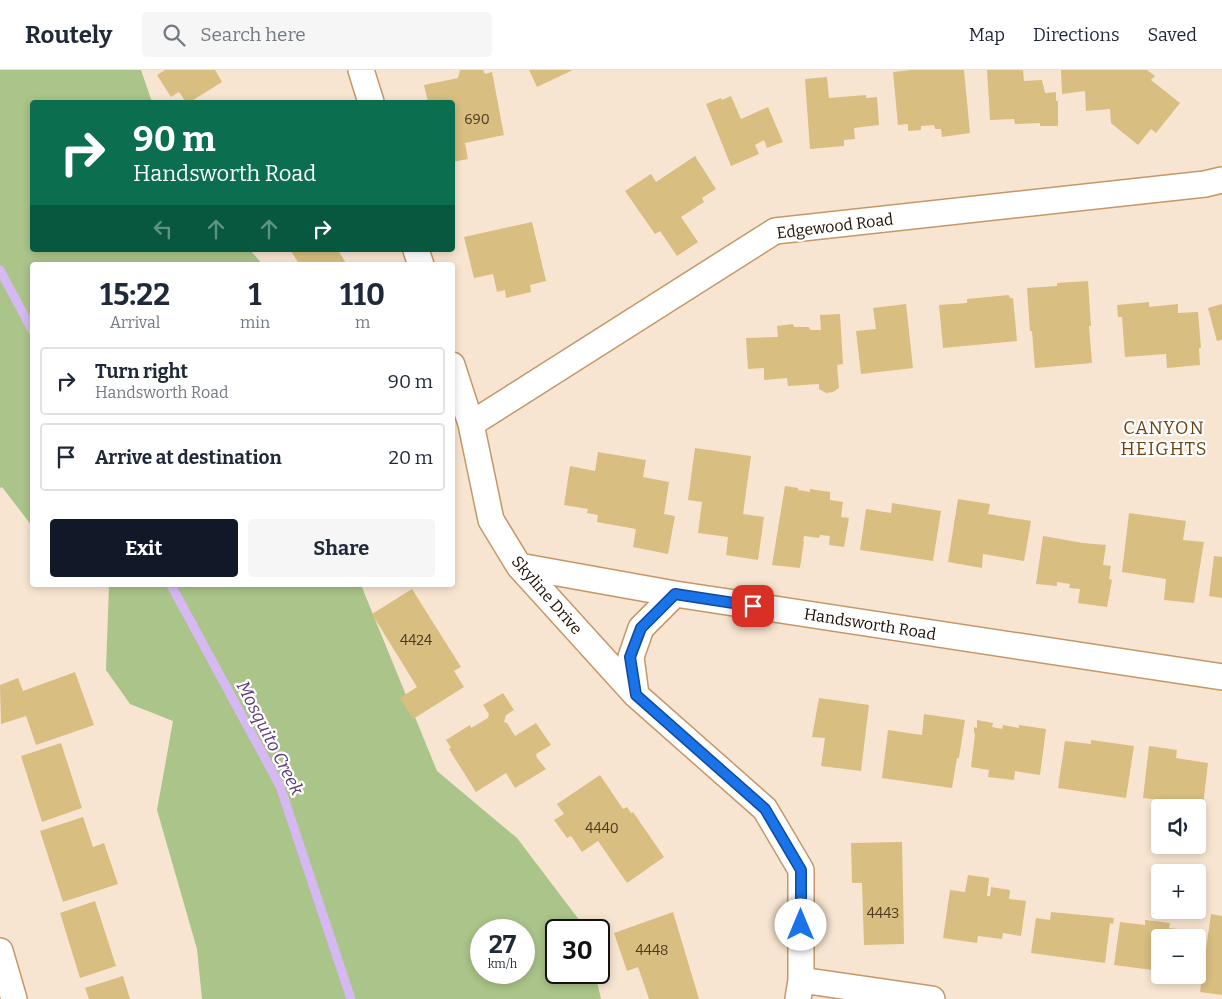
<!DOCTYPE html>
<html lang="en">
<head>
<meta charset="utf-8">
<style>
  :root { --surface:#fff; --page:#f6f6f7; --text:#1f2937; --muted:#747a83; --line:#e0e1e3; --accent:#111827 }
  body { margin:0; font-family:Bitter,serif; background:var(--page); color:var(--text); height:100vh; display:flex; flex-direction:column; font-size:19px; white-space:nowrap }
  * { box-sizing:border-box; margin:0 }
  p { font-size:16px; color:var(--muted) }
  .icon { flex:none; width:28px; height:28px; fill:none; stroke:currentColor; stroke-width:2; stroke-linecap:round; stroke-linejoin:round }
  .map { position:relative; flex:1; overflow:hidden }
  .sheet { position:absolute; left:30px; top:192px; width:425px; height:325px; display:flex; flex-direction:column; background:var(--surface); border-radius:5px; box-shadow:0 2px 8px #0003 }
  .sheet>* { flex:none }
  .hud { position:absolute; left:30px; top:30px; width:425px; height:152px; border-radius:5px; box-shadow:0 2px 8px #0003; background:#0b6e4f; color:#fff; overflow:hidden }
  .tools { position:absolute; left:1151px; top:729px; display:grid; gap:10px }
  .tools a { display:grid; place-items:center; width:55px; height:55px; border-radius:5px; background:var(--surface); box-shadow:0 2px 8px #0003; font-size:25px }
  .speed { position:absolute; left:470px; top:849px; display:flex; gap:10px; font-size:25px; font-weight:700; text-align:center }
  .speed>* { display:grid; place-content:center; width:65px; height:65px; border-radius:50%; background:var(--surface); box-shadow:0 2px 8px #0003; line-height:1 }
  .speed small { font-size:12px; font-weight:400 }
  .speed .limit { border:2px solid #111; border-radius:8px; background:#fff; color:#111 }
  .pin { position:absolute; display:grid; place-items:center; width:42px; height:42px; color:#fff; margin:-21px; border-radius:10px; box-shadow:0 2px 8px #0006 }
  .me { position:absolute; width:55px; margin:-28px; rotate:0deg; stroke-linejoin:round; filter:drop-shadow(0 0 4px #0008) }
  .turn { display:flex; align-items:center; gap:18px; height:105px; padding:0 20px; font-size:22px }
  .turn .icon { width:65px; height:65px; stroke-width:2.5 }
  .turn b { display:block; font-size:35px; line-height:42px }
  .lanes { display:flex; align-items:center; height:48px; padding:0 20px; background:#0003; justify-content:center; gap:25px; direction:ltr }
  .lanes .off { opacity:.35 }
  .eta { display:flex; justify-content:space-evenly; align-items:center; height:85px; text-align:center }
  .eta b { font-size:30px; font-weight:700; line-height:35px }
  .cta { display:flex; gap:10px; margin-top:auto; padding:10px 20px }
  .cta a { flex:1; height:58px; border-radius:5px; background:var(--accent); color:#fff; font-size:20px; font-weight:700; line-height:58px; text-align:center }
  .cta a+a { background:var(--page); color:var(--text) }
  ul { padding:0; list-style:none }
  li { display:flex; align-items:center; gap:15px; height:68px; margin:0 10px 8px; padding:0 10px; border:2px solid var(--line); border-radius:5px }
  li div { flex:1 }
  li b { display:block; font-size:19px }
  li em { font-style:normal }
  header { display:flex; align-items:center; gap:30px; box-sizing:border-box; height:70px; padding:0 25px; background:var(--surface); border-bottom:1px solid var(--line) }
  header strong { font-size:24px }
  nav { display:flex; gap:28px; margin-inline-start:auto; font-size:18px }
  .search { width:350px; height:45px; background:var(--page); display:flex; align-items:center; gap:12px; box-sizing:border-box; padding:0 18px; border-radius:5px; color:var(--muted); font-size:19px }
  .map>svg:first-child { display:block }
</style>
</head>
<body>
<header>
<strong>Routely</strong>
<div class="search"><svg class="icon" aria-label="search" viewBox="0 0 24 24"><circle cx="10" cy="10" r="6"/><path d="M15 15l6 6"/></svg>Search here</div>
<nav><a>Map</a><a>Directions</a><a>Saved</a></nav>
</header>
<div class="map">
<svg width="1222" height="929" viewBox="0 0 1222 929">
  <rect width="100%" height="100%" fill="#f8e5d1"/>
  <path fill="#aac489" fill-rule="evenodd" d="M0 0H141L152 32H32V180H250L263 195H32V456L2 417 0 418Z
    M109 515H361L437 701 517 768 583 855 584 860H556V902L595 903 601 929H202L197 879 157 740 173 651 130 634 106 600ZM481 860H524V902H481Z"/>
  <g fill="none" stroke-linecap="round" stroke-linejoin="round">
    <path stroke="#d6b9f2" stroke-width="9" d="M0 200 32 260
      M171 515 280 716 351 929"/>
  </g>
  <path fill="#d8be81" d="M165 0H215L222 12 190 32H186L179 22 171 27 157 5Z
    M460 0H483L485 4 492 2 504 65 465 73 468 89 452 92V32H428L424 15 458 8Z
    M529 0H573L537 17Z
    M912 0H964L970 63 942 67 941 59H935L934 55 921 56V60L908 61V54L898 55 893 2Z
    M987 0H1023L1024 11 1042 10 1045 23 1056 22V31H1058V56H1040V53L1015 54 1014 49 990 50Z
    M1061 0H1147L1155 6 1151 10 1180 33 1156 63 1151 59 1138 75 1111 53 1110 39 1086 41 1085 21 1062 24Z
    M827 7 829 28 866 25V28L877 27 879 55 854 58 855 69 844 70V76L810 79 805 9Z
    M731 26 741 49 768 37 783 72 767 78 764 70 755 75 759 84 731 96 706 34 721 28 722 30Z
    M695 86 716 119 702 128 704 132 681 147 698 172 677 186 660 161 655 164 625 121 651 104 656 112Z
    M532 152 546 211 530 215 531 222 506 228 505 220 497 222 493 204 474 208 464 167Z
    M290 180H338L347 195H300Z
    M1088 211 1091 256H1089L1092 293 1035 298 1032 261H1030L1027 218 1057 216V213Z
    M1009 225 1010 228H1013L1017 271 943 278 939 235 967 233V229Z
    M1149 232V237L1178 234V243L1198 242 1201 278H1199L1200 295 1167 298 1166 284 1125 287 1122 247H1118L1117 235Z
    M906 234 913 298 861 304 856 261 876 259 873 238Z
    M1222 234V270L1217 271 1208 238Z
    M840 244 843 294 837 295 839 318 833 322 826 323 819 319V314L788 316 787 308 764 310V298L748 299 746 268 778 267 777 256 793 254 794 257H809L810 260H821L820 245Z
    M695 378 751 386 743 444 764 447 758 490 726 485 728 467 698 463 702 432 688 430Z
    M598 382 646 390 643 407 669 412 664 444 675 446 668 484 633 477 636 459 597 452 598 445 587 443 588 439 564 435 570 396 595 401Z
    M785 416 798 418V420L810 422V419L830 422V430L843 432 841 447 849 448 844 477 829 475 830 466 820 465 819 468 804 466 803 472 804 471 800 498 772 495Z
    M958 429 990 434 988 444 1031 451 1024 491 983 484 982 498 948 492Z
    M892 433 941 441 933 491 860 480 866 439 891 443Z
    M1129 443 1186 451 1183 470 1204 472 1194 533 1164 530 1166 509 1122 502Z
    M1043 466 1083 473 1106 475 1103 495 1111 496 1109 509 1112 510 1107 537 1078 533 1080 519 1069 518 1070 514 1057 512V516L1036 514Z
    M1214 486 1222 487V528L1209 526Z
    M412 519 461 597 454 601 464 617 413 649 400 628 417 617 372 544Z
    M75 602 94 655 36 675 26 646 1 654 0 615 18 608 23 621Z
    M503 623 514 640 506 645 504 652 507 653 515 666 536 653 551 675 536 684 537 688 546 699 515 718 506 703 476 722 449 679 451 678 446 670 470 655 471 658 488 648 489 644 483 635Z
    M819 628 869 635 861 701 821 696 825 668 812 667Z
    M924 644 965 650 959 688H957L952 718 882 708 888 660 922 665Z
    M977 650 993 653 992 657 1002 659 1003 655 1019 658V655L1046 659 1040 705 1015 701 1014 710 988 707 989 700 971 697 975 664 974 663V657L977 658Z
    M1091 670 1134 676 1126 728 1058 718 1065 671 1091 674Z
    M61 673 82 738 42 752 21 686Z
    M1149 676 1177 680 1176 688 1208 693 1203 735 1143 728Z
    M600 705 623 739 627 737 631 743 633 742 664 787 627 813 598 771 582 782 571 766 567 768 554 750 564 744 557 734Z
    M83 747 93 777 104 773 118 814 63 832 40 761Z
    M902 772 904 874 864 875 862 813H852L851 773Z
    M968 805 989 808 987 826H990L991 817 1010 820 1009 829 1026 831 1021 866 1003 863 1002 869 978 866 977 873 943 868 950 820 965 822Z
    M95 831 116 896 80 908 60 843Z
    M673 842 699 929H649L638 897 627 901 614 863Z
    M1051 842 1114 848 1113 854 1110 853 1105 893 1031 883 1036 848 1050 850Z
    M1211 844 1222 846V925L1200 922Z
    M1145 850 1170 853 1169 858 1202 862 1199 887 1198 868H1160V901L1114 895 1120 852 1145 855Z
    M123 906 130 929H89L85 918Z"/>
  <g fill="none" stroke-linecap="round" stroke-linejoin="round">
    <defs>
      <path id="minor" d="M361 0 371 32
        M416 180 421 195
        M452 295 471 354 491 450 519 496 636 625 765 739 801 800V910L798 929
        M471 354 775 161 1205 114 1222 110
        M519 496 675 524 1222 607
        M636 625 631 587 641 558 675 524
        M0 881 14 929
        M801 910 932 929"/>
    </defs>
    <use href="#minor" stroke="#c49768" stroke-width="28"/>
    <use href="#minor" stroke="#fff" stroke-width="25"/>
  </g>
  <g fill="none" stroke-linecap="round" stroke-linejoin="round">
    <defs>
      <path id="route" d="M753 536 675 524 641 558 630 587 636 625 765 739 801 800V855"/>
    </defs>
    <use href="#route" stroke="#114b97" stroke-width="12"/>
    <use href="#route" stroke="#1a73e8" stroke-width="9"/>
  </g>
  <g text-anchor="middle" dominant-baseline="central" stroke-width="4.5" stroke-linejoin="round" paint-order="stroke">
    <g font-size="14" fill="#4c3920">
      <text x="477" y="49">690</text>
      <text x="416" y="570">4424</text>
      <text x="602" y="758">4440</text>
      <text x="883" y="843">4443</text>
      <text x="652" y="880">4448</text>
    </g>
    <g font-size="16" fill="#1d0d00" stroke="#fff">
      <text transform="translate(835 156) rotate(-7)">Edgewood Road</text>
      <text transform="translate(547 525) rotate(49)">Skyline Drive</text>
      <text transform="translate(870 554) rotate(9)">Handsworth Road</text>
    </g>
    <g font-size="18" letter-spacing="1" fill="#6c4413" stroke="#fff">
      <text x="1164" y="358">CANYON<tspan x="1164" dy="21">HEIGHTS</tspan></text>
    </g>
    <g font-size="18" font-style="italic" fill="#5c377b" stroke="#fff">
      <text transform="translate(270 668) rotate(63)">Mosquito Creek</text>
    </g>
  </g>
</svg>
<div class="tools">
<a><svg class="icon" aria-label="sound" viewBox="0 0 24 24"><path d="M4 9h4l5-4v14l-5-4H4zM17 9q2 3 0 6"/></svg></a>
<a>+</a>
<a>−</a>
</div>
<div class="speed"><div>27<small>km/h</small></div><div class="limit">30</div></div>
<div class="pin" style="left:753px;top:536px;background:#d93025"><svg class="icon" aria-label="arrive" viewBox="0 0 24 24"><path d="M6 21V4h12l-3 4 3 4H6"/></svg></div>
<svg class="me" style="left:801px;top:855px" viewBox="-20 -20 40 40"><circle r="19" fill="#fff"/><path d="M0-13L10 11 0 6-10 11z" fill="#1a73e8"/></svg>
<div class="hud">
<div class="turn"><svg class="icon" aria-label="right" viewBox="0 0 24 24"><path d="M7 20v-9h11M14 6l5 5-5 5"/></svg><div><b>90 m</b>Handsworth Road</div></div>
<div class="lanes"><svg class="icon off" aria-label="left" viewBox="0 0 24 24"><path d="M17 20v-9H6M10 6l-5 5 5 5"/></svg><svg class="icon off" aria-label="ahead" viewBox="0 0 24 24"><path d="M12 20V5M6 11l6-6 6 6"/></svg><svg class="icon off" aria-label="ahead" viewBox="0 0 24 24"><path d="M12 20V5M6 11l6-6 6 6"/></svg><svg class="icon" aria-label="right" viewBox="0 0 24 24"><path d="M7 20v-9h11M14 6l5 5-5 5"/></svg></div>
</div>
<section class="sheet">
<div class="eta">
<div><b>15:22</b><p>Arrival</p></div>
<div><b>1</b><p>min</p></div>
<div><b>110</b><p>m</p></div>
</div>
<ul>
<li><svg class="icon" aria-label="right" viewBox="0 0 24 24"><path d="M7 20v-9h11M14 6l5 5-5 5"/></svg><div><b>Turn right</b><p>Handsworth Road</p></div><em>90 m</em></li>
<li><svg class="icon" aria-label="arrive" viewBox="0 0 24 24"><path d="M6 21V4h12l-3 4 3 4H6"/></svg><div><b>Arrive at destination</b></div><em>20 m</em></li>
</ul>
<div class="cta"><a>Exit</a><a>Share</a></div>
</section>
</div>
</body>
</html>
